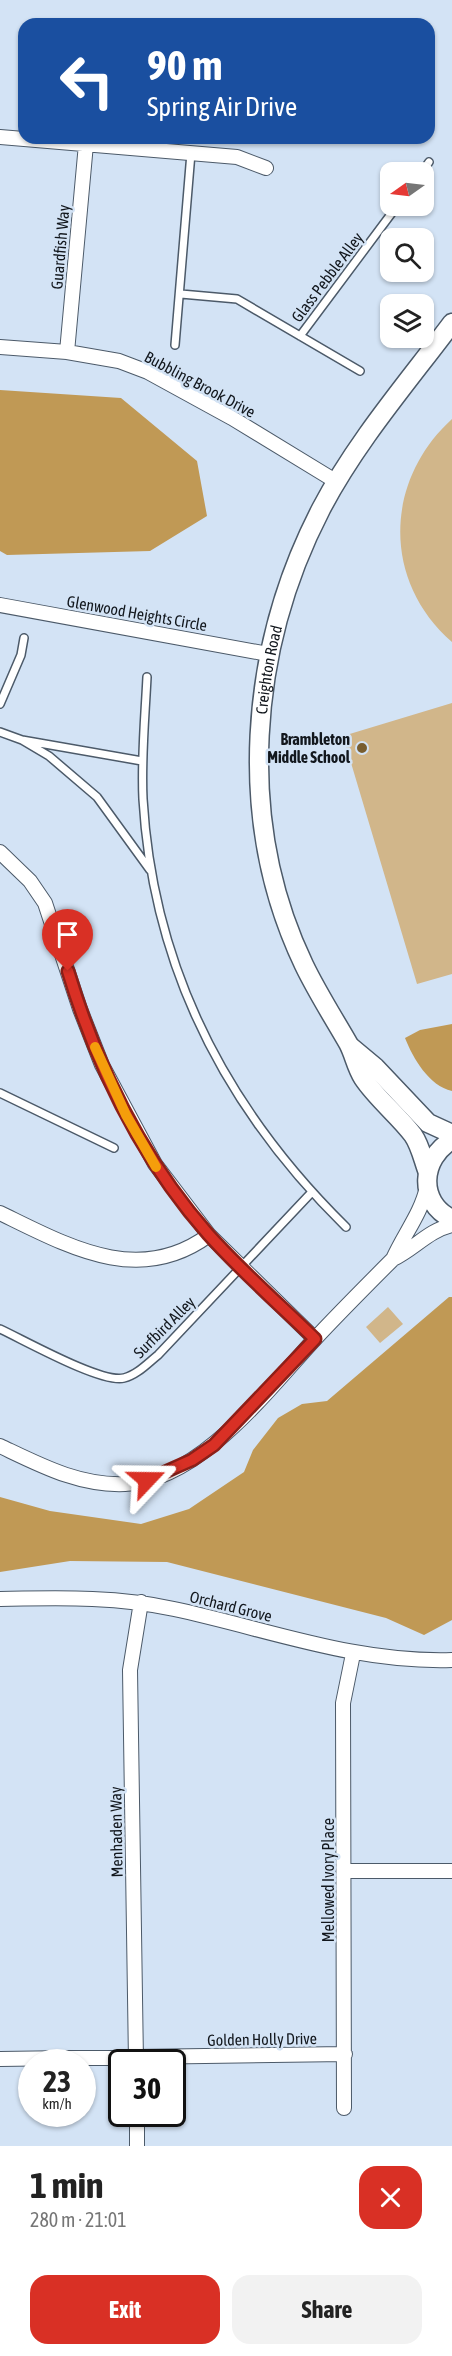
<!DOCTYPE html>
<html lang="en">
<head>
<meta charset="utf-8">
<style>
  :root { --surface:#fff; --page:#f2f2f2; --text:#222; --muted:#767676; --accent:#d93025 }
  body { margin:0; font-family:"Asap Condensed",sans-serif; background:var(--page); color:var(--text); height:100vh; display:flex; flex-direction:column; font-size:22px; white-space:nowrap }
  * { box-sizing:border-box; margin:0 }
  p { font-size:20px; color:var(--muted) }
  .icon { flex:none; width:33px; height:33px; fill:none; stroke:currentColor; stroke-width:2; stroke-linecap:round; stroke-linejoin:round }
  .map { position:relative; height:2146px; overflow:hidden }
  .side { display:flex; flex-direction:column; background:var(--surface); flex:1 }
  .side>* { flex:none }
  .hud { position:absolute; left:18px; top:18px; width:417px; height:126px; border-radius:18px; box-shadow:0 2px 4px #0004; background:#1a4fa0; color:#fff; overflow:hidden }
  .needle { width:39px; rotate:256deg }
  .buttons { position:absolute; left:380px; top:162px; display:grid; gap:12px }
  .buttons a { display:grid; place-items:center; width:54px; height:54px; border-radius:12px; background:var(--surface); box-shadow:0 2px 4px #0004; font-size:30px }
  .speed { position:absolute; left:18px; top:2049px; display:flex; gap:12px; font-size:30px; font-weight:700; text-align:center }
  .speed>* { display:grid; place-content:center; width:78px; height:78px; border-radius:50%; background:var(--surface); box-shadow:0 2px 4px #0004; line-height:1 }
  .speed small { font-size:15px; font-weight:400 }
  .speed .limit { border:3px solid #111; border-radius:9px; background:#fff; color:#111 }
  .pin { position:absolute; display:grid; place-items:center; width:51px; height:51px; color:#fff; margin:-62px -26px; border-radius:50% 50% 50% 0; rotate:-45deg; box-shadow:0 0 6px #0007 }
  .pin .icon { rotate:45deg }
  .me { position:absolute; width:66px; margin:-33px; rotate:67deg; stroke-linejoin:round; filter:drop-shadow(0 0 4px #0008) }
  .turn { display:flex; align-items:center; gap:21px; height:126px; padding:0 30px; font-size:27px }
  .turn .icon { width:78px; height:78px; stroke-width:2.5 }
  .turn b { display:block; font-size:42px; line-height:51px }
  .round { display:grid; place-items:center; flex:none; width:63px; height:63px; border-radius:18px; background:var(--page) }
  .overview { display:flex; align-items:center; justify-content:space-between; height:102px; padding:0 30px }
  h1 { font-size:36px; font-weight:700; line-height:45px }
  .button { display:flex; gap:12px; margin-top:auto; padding:12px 30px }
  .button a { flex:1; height:69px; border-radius:18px; background:var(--accent); color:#fff; font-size:24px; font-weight:700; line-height:69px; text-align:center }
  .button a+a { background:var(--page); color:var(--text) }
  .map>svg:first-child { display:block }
</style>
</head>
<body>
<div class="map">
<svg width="452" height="2146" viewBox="0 0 452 2146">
  <rect width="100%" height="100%" fill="#d3e3f5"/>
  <path fill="#d1b68a" d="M452 419V642C382 581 384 481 452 419Z
    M452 703V974L417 984 343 736Z
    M388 1307 403 1324 380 1343 366 1327Z"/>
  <path fill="#c09955" d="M0 390 121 398 197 461 207 516 150 551 7 555 0 551Z
    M452 1024V1091C429 1086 413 1058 405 1038L420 1030Z
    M449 1297H452V1620L424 1635 386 1618 167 1562 70 1561 0 1572V1497L50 1511 141 1524 189 1509 244 1472 253 1450 278 1418 302 1404 327 1401Z"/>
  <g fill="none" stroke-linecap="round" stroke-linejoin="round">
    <defs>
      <path id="lane" d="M422 172 429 162
        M181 294 237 299 360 371
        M300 336 397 206
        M175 345 191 153
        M147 677C145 718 141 758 143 799 153 969 226 1109 346 1227
        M0 704 21 655 24 638
        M0 732 22 740 142 761
        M22 740 49 756 97 797 150 870
        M0 1093 114 1148
        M0 1329C24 1340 102 1384 124 1378 137 1375 148 1363 158 1355L311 1193"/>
      <path id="street" d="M0 137 237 157 266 168
        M0 347 67 352 119 361 148 372 232 418 337 482
        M67 352 86 144
        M0 605 268 654
        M0 852 30 881 45 903 80 1009 102 1065 155 1164 209 1235 315 1339
        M0 1213C68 1246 139 1287 209 1235
        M393 1259C404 1234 421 1214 427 1187
        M0 1446C40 1465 79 1486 125 1484 199 1481 267 1391 313 1341 339 1313 366 1286 393 1259 414 1249 429 1230 452 1225
        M0 1599C58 1598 116 1596 174 1609 268 1629 354 1663 452 1660
        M344 1871H452
        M0 2059 345 2054
        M136 2062 130 1670 141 1602
        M344 2108 343 1703 353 1654
        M137 2114V2146"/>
      <g id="secondary">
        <path d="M351 1047 375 1067 428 1123 452 1134"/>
        <path d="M452 1140C421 1158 417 1202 452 1219"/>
        <path id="s1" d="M427 1170C423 1159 420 1145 413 1135 398 1115 377 1099 363 1078 356 1067 354 1054 348 1043 333 1017 317 992 304 965 235 821 249 648 321 509 356 442 407 383 452 323"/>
      </g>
    </defs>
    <use href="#lane" stroke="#4c5a69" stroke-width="10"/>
    <use href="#street" stroke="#4c5a69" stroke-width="16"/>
    <use href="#secondary" stroke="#4c5a69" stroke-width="21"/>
    <use href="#lane" stroke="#fff" stroke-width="7"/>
    <use href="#street" stroke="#fff" stroke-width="14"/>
    <use href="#secondary" stroke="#fff" stroke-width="18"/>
  </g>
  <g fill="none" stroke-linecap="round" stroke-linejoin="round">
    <defs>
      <path id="route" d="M68 971C97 1067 141 1158 208 1234 241 1271 279 1304 315 1339L214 1445 192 1460 147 1480"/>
    </defs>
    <use href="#route" stroke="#8d1f18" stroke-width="15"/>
    <use href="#route" stroke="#d93025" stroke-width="10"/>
    <path stroke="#f59e0b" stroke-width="10" d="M95 1047 126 1115 156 1167"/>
  </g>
  <circle fill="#785d2f" stroke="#d3e3f5" stroke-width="2" cx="362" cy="748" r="6"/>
  <g text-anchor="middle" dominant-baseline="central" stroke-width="5" stroke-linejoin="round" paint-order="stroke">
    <g font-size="16" fill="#12171d" stroke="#d3e3f5">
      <text transform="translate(60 247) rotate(-85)">Guardfish Way</text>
      <text transform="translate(327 277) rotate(-53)">Glass Pebble Alley</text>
      <text transform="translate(200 384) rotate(28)">Bubbling Brook Drive</text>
      <text transform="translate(137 613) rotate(10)">Glenwood Heights Circle</text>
      <text stroke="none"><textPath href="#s1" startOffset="544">Creighton Road</textPath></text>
      <text transform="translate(164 1327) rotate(-45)">Surfbird Alley</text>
      <text transform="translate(231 1606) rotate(14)">Orchard Grove</text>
      <text transform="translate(116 1832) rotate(-91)">Menhaden Way</text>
      <text transform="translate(328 1880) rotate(-90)">Mellowed Ivory Place</text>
      <text transform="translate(262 2039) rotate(-1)">Golden Holly Drive</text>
    </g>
    <g font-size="16" font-weight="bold" fill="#12171d" stroke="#d3e3f5" text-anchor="end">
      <text x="350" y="739">Brambleton<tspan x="350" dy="18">Middle School</tspan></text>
    </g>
  </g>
</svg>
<div class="buttons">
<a><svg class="needle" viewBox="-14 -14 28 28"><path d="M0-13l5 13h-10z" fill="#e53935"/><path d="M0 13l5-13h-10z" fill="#767676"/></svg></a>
<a><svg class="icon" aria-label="search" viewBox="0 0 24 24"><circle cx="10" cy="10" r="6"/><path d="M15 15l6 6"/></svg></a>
<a><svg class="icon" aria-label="layers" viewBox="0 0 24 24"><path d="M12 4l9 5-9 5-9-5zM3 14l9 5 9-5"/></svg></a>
</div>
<div class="speed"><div>23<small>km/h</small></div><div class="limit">30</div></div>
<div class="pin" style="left:68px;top:971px;background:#d93025"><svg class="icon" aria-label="arrive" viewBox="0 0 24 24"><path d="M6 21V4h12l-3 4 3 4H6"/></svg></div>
<svg class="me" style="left:147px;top:1480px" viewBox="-20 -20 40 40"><path d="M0-17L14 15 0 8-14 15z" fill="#d93025" stroke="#fff" stroke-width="4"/></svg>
<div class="hud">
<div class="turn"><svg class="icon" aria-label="left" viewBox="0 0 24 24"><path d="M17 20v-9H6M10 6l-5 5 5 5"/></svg><div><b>90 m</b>Spring Air Drive</div></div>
</div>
</div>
<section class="side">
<div class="overview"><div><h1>1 min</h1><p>280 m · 21:01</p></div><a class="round" style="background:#d93025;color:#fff"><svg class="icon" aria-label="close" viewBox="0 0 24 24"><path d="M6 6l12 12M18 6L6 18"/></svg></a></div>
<div class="button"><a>Exit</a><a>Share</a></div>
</section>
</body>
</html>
